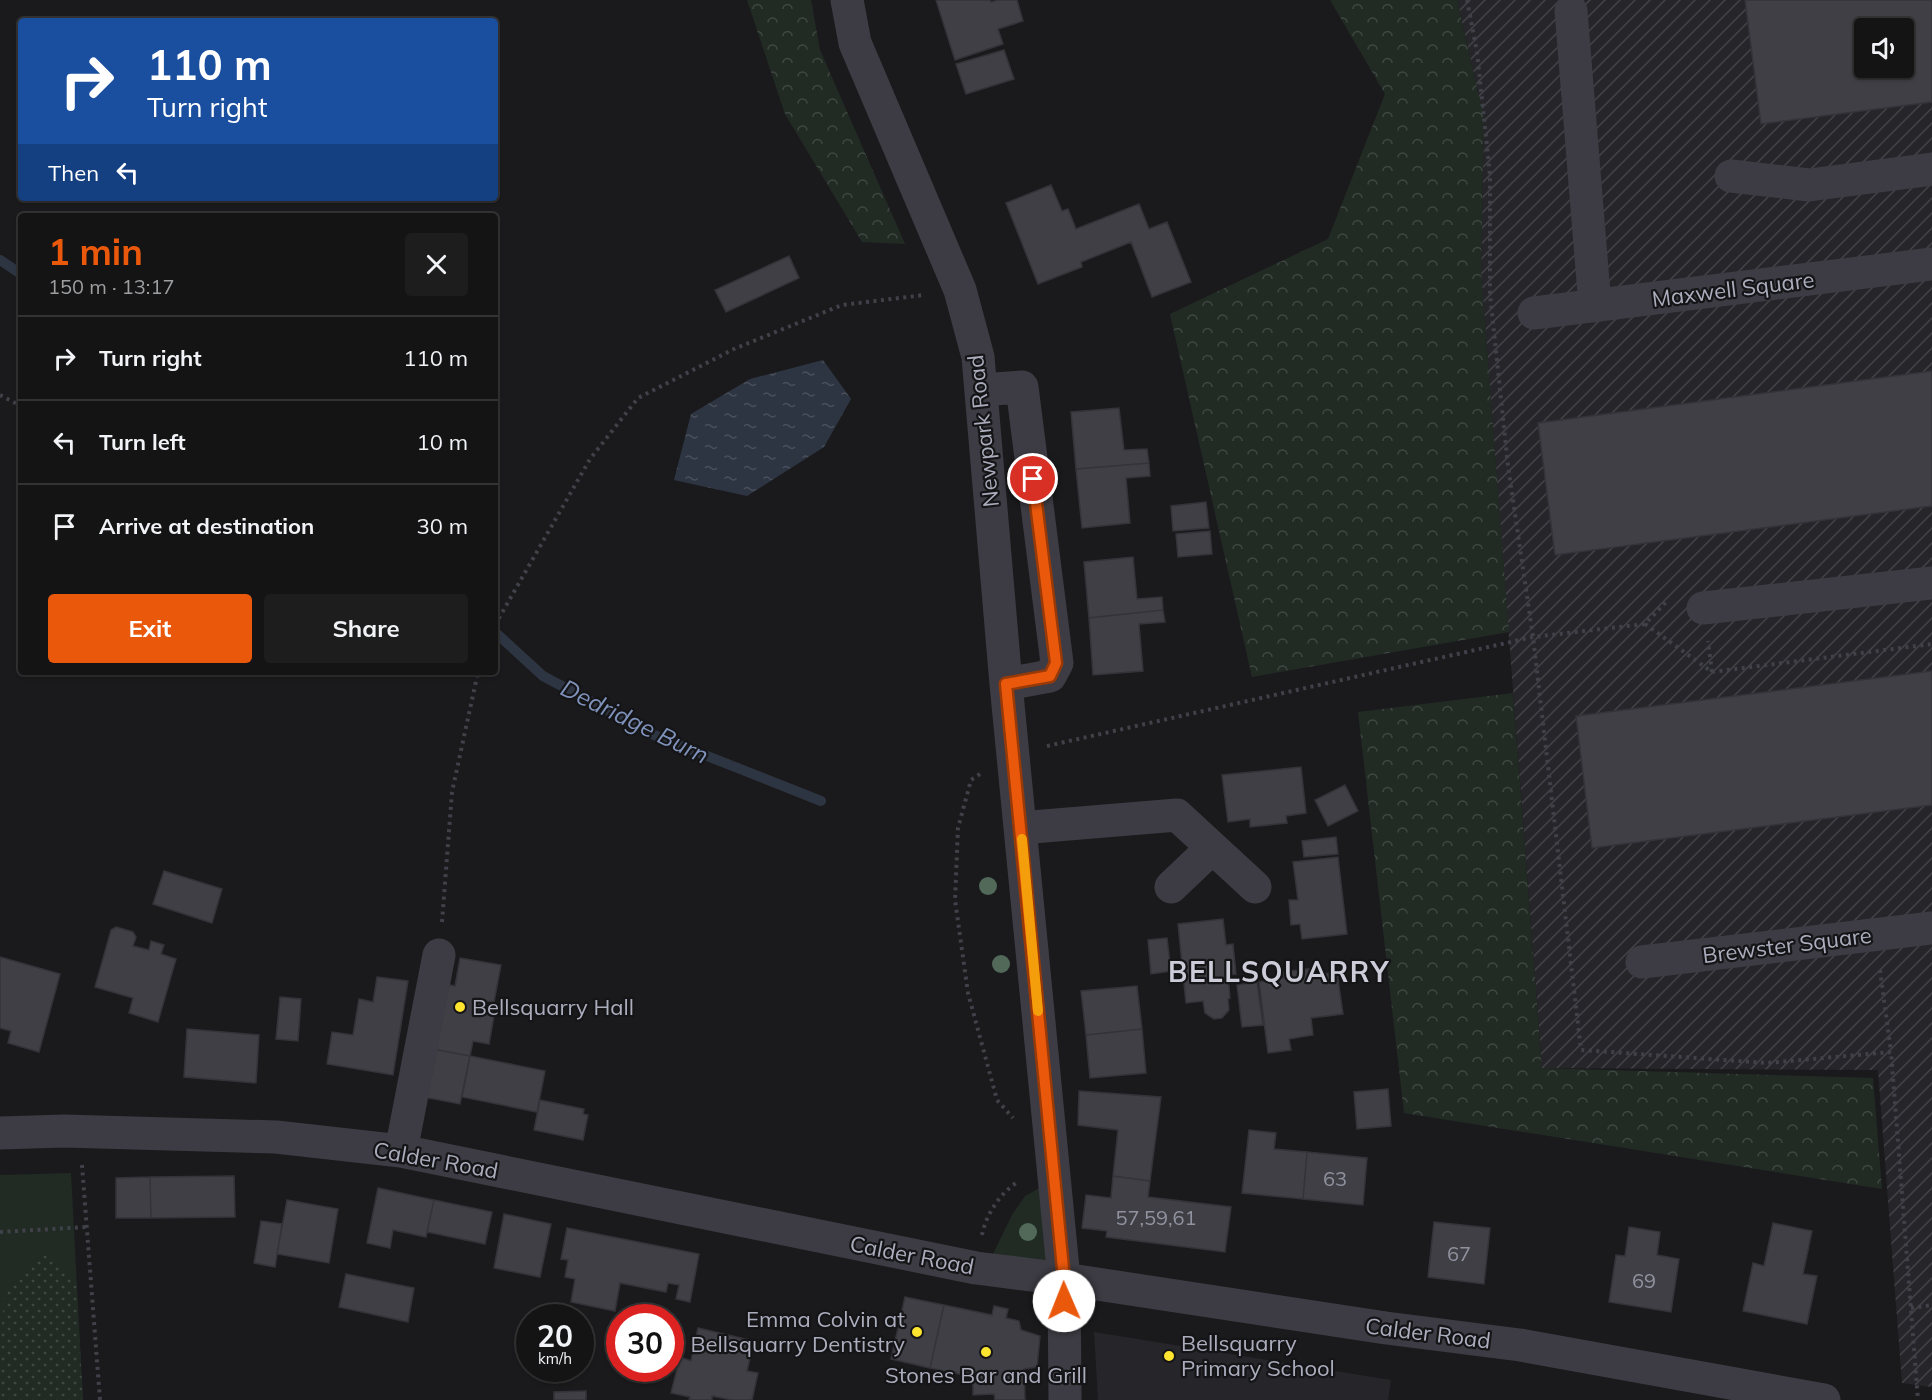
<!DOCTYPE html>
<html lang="en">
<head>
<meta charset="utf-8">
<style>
  :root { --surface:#141415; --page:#1d1d1e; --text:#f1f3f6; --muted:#9d9ea0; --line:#333334; --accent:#ea580c }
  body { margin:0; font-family:Mulish,sans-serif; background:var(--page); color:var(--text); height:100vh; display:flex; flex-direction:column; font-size:22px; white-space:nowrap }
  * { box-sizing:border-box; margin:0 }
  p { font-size:20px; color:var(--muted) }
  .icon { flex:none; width:33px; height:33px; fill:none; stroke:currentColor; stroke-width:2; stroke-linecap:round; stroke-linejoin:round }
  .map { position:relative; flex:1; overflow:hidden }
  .sheet { position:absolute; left:18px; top:213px; width:480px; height:462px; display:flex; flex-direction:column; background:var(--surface); border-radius:6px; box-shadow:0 2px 4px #0004,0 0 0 2px var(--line) }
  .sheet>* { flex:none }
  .guide { position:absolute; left:18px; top:18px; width:480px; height:183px; border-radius:6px; box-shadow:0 2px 4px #0004,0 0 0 2px var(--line); background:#1a4fa0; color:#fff; overflow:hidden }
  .tools { position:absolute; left:1854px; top:18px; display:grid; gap:12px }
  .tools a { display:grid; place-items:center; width:60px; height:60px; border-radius:6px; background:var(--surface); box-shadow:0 2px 4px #0004,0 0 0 2px var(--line); font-size:30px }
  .speed { position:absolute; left:516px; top:1304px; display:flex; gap:12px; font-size:30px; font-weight:700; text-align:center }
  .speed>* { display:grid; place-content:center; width:78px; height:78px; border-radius:50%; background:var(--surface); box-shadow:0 2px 4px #0004,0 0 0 2px var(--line); line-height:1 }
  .speed small { font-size:15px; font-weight:400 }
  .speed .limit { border:9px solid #d22; background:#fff; color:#111 }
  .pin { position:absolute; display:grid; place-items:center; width:51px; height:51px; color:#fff; margin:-26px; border:3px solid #fff; border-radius:50%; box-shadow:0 2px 6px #0007 }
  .me { position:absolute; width:66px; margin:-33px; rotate:359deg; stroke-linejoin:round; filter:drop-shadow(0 0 4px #0008) }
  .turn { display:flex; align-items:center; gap:21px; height:126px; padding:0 30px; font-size:27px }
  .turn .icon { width:78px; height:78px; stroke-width:2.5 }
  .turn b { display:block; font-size:42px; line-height:51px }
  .then { display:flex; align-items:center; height:57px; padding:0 30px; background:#0003; gap:12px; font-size:22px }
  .round { display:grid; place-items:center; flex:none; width:63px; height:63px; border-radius:6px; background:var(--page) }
  .overview { display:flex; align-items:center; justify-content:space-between; height:102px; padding:0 30px }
  h1 { font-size:36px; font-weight:700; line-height:45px; color:var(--accent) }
  .action { display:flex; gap:12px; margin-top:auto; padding:12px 30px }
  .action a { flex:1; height:69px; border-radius:6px; background:var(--accent); color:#fff; font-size:24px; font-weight:700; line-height:69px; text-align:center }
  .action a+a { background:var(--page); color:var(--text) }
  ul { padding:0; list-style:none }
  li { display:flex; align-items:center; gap:18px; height:84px; padding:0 30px; border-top:2px solid var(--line) }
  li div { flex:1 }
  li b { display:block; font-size:22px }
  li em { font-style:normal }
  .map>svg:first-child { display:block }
</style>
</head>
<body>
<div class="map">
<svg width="1932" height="1400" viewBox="0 0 1932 1400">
  <defs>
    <pattern id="industrial-furrows" width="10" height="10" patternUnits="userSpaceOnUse" patternTransform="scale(1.5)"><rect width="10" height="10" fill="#26252a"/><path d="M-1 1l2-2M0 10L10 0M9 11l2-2" fill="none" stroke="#434247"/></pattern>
    <pattern id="forest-crowns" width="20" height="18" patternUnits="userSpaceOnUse" patternTransform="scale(1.5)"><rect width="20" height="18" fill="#212b24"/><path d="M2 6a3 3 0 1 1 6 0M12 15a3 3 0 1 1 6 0" fill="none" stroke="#3f4742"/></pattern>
    <pattern id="park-dots" width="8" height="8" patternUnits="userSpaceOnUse" patternTransform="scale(1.5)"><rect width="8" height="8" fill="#212b24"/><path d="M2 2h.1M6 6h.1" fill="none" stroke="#3f4742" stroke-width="1.8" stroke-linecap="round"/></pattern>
    <pattern id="water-ripples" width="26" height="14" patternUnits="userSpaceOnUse" patternTransform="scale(1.5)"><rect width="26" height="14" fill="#2e3542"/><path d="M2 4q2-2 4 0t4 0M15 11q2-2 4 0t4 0" fill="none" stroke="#4a505b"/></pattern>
  </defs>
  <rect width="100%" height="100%" fill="#1a1a1c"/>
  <path fill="#26252a" d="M1094 1332 1391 1380 1388 1400H1098Z"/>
  <path fill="url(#industrial-furrows)" fill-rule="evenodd" d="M1457 0H1932V1387L1902 1383 1878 1070 1542 1068 1481 272 1484 118ZM1864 28H1904V68H1864Z"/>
  <path fill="#212b24" d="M71 1173 83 1400H0V1175Z
    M1043 1186 1047 1265 991 1258 1012 1215 1025 1196Z"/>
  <path fill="url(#forest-crowns)" d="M747 0H811L820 50 905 244 862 242 785 114Z
    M1330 0H1457L1484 118 1481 272 1509 632 1252 677 1170 314 1328 239 1385 94Z
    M1513 693 1542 1068 1873 1078 1882 1189 1404 1113 1358 712Z"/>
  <path fill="url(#park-dots)" d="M49 1251 76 1280 83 1400H0V1346L5 1291Z"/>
  <path fill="url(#water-ripples)" d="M823 360 851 399 824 447 747 496 674 480 691 414 750 379Z"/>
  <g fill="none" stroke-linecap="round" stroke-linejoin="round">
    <path stroke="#2e3542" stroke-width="10" d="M0 260 21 274
      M495 632 543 676 654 735 821 801"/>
  </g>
  <path fill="#3f3f45" stroke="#353339" stroke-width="1.5" fill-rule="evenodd" d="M936 0H990L991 2 998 0H1017L1023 21 998 29 1003 44 955 60Z
    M1745 0H1932V102L1761 124ZM1864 28H1904V68H1864Z
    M1004 50 1014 79 966 94 956 64Z
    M1051 185 1062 211 1068 209 1076 229 1139 204 1149 229 1167 222 1191 282 1152 297 1131 242 1081 262 1082 267 1038 284 1006 203Z
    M789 256 799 278 726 312 715 290Z
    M1932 371V506L1555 555 1538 423Z
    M1119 408 1124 450 1147 449 1149 463 1076 469 1071 412Z
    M1149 463 1150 476 1126 478 1130 523 1082 528 1076 469Z
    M1206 502 1209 528 1173 531 1171 506Z
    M1210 531 1212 554 1178 557 1176 534Z
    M1133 557 1137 599 1162 597 1163 610 1089 618 1084 562Z
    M1163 610 1165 622 1139 624 1143 671 1093 675 1089 618Z
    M1932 671V805L1592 848 1576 716Z
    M1301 767 1306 813 1286 816 1287 823 1250 827V819L1228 822 1222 775Z
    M1345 785 1358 811 1328 826 1315 800Z
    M1336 837 1338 854 1304 857 1302 841Z
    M1338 857 1347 934 1302 939 1300 924 1291 925 1289 900H1298L1293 862Z
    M164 871 222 889 212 923 153 904Z
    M1223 919 1226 945 1233 944 1236 974 1228 975 1230 998 1228 999 1229 1010 1222 1018 1214 1019 1205 1013 1203 1001 1186 1003 1178 924Z
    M116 927 133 932 136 937 133 946 149 950 151 941 164 945 161 954 176 959 158 1022 129 1013 133 998 95 987 111 930Z
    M1167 938 1171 971 1151 974 1148 940Z
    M0 957 60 974 39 1052 8 1043 11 1031 0 1028Z
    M460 958 501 965 494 1002 481 1000 479 1013 494 1016 489 1044 473 1041 470 1056 433 1049 445 984 455 986Z
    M1314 968 1315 975 1337 972 1343 1014 1311 1018 1313 1035 1289 1039 1291 1050 1268 1053 1259 982 1284 978 1283 972Z
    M377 977 408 981 393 1075 327 1064 332 1032 353 1035 359 999 373 1002Z
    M1257 982 1263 1025 1242 1027 1237 985Z
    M1137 986 1142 1029 1086 1035 1081 991Z
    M280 997 301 999 298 1041 276 1039Z
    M187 1029 259 1035 256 1083 184 1077Z
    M1142 1029 1146 1073 1090 1078 1086 1035Z
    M433 1049 470 1056 460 1104 423 1097Z
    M470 1056 545 1071 537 1112 462 1097Z
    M1388 1089 1391 1126 1357 1129 1354 1092Z
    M1079 1091 1161 1097 1150 1181 1113 1176 1118 1130 1078 1125Z
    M540 1100 584 1109 583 1114 588 1115 583 1140 534 1130Z
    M1249 1130 1276 1133 1274 1149 1307 1152 1303 1199 1242 1193Z
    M1307 1152 1367 1158 1363 1205 1303 1199Z
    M234 1176 235 1217 151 1218 150 1177Z
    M1113 1176 1150 1181 1148 1197 1231 1207 1225 1252 1106 1237 1107 1231 1082 1228 1086 1195 1111 1198Z
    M150 1177 151 1218H116V1178Z
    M378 1188 434 1200 426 1237 393 1230 390 1248 367 1243Z
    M287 1200 338 1209 329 1263 277 1254Z
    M434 1200 492 1212 485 1244 427 1232Z
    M504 1214 551 1224 540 1277 494 1268Z
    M261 1221 282 1224 275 1267 254 1263Z
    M1434 1222 1490 1228 1484 1284 1428 1277Z
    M1773 1223 1812 1231 1803 1274 1817 1276 1807 1324 1743 1311 1753 1263 1764 1266Z
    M1629 1227 1660 1232 1657 1255 1679 1259 1671 1312 1609 1302 1616 1255 1625 1256Z
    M567 1228 699 1254 690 1302 676 1299 679 1285 668 1283 666 1292 620 1283 615 1311 571 1302 575 1279 565 1277 568 1260 561 1259Z
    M346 1274 414 1288 408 1322 339 1307Z
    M905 1297 944 1305 930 1368 891 1359Z
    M944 1305 992 1315 994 1306 1008 1309 1006 1318 1019 1321 1021 1330 1040 1336 1037 1367 1024 1369 1025 1400H995L994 1394 973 1395V1377L930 1368Z
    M698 1328 754 1341 747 1371 758 1373 752 1400H732L712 1396V1400H689L690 1397 671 1393 680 1357 691 1361Z
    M586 1391V1400H554V1392Z"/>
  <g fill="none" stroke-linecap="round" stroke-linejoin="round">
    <path stroke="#404149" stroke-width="4" stroke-dasharray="3 4.5" stroke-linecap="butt" d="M1467 0 1477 52 1490 175V294L1508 466 1533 637 1581 1050 1767 1063 1891 1052 1918 1400
      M0 395 21 406
      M1645 624 1712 672 1708 641
      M495 625 590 459 638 398 734 349 842 305 924 295
      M1712 672 1932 644
      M1047 746 1533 637 1645 624 1668 600
      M980 774 971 780 958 828 955 900 968 993 997 1100 1013 1118
      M442 922 452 792 478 672
      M1880 970 1891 1052
      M82 1165 100 1400
      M0 1232 87 1227
      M982 1235C986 1214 1001 1192 1019 1181
      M1911 1308 1932 1305"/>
    <path stroke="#3d3c44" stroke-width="33" d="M847 0 855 43 960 290 978 357 1006 684 1064 1279 1065 1400
      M1571 11 1595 306
      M1731 176 1809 185 1932 169
      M1534 313 1932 264
      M981 390 1022 387 1057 663 1050 676 1006 684
      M1703 608 1932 583
      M1020 828 1177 815 1255 887
      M1171 887 1212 848
      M1642 962 1932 928
      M0 1133 64 1131 276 1137 401 1151 976 1268 1064 1279 1386 1328 1520 1345 1824 1400
      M401 1151 439 955"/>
  </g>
  <g fill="#52695a">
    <circle cx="988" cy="886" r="9"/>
    <circle cx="1001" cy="964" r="9"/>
    <circle cx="1028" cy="1232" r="9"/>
  </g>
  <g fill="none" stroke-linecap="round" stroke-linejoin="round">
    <defs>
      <path id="route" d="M1033 479 1056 663 1050 676 1006 684 1064 1279V1301"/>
    </defs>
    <use href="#route" stroke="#983908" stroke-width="15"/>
    <use href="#route" stroke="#ea580c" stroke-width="10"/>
    <path stroke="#f59e0b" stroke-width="10" d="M1022 839 1038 1011"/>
  </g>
  <g fill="#ffe52f" stroke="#151517" stroke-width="2">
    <circle cx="460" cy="1007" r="6"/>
    <circle cx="917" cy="1332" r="6"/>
    <circle cx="986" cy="1352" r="6"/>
    <circle cx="1169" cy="1356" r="6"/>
  </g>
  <g text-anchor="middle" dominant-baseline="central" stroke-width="4.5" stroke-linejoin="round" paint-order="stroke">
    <g font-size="20" fill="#90929f">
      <text x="1335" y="1178">63</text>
      <text x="1156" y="1217">57,59,61</text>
      <text x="1459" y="1253">67</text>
      <text x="1644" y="1280">69</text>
    </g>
    <g font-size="22" fill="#abadbd" stroke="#151517">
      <text transform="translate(1733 289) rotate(-7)">Maxwell Square</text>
      <text transform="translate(983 431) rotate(-96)">Newpark Road</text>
      <text transform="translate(1787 945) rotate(-7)">Brewster Square</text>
      <text transform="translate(436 1160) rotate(10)">Calder Road</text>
      <text transform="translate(912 1255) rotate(11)">Calder Road</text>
      <text transform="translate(1428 1333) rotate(7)">Calder Road</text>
    </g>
    <g font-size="22" fill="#abadbd" stroke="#151517" text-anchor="start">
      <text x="472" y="1007">Bellsquarry Hall</text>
      <text x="905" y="1319" text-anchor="end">Emma Colvin at<tspan x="905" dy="25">Bellsquarry Dentistry</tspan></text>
      <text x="1181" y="1343">Bellsquarry<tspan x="1181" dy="25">Primary School</tspan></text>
      <text x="986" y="1375" text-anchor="middle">Stones Bar and Grill</text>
    </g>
    <g font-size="24" font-style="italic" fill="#7f92bb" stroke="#151517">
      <text transform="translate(635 721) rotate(26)">Dedridge Burn</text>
    </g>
    <g font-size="28" font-weight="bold" letter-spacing="1.5" fill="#cdcdd9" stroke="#151517">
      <text x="1279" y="971">BELLSQUARRY</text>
    </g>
  </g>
</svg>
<div class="tools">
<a><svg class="icon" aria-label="sound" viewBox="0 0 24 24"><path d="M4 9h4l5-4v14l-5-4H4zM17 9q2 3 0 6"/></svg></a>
</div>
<div class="speed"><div>20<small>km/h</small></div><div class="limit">30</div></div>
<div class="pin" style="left:1033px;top:479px;background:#d93025"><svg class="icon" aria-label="arrive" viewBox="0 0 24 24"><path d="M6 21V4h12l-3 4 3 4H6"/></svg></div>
<svg class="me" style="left:1064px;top:1301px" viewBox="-20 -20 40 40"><circle r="19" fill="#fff"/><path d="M0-13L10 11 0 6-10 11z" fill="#ea580c"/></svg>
<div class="guide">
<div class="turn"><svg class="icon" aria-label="right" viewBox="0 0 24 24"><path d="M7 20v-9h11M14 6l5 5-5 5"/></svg><div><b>110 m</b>Turn right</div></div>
<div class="then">Then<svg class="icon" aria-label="left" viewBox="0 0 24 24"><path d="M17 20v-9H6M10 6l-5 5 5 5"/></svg></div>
</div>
<section class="sheet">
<div class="overview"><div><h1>1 min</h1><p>150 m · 13:17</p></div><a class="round"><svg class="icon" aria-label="close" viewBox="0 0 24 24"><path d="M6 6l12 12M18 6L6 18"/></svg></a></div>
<ul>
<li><svg class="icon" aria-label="right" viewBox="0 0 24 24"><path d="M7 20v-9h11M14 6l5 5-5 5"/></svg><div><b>Turn right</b></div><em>110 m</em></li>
<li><svg class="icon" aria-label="left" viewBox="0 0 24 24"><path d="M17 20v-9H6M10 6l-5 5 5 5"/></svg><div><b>Turn left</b></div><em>10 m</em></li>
<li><svg class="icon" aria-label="arrive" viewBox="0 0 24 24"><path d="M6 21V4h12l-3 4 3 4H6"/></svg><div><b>Arrive at destination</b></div><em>30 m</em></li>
</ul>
<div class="action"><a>Exit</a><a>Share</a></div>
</section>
</div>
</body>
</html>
